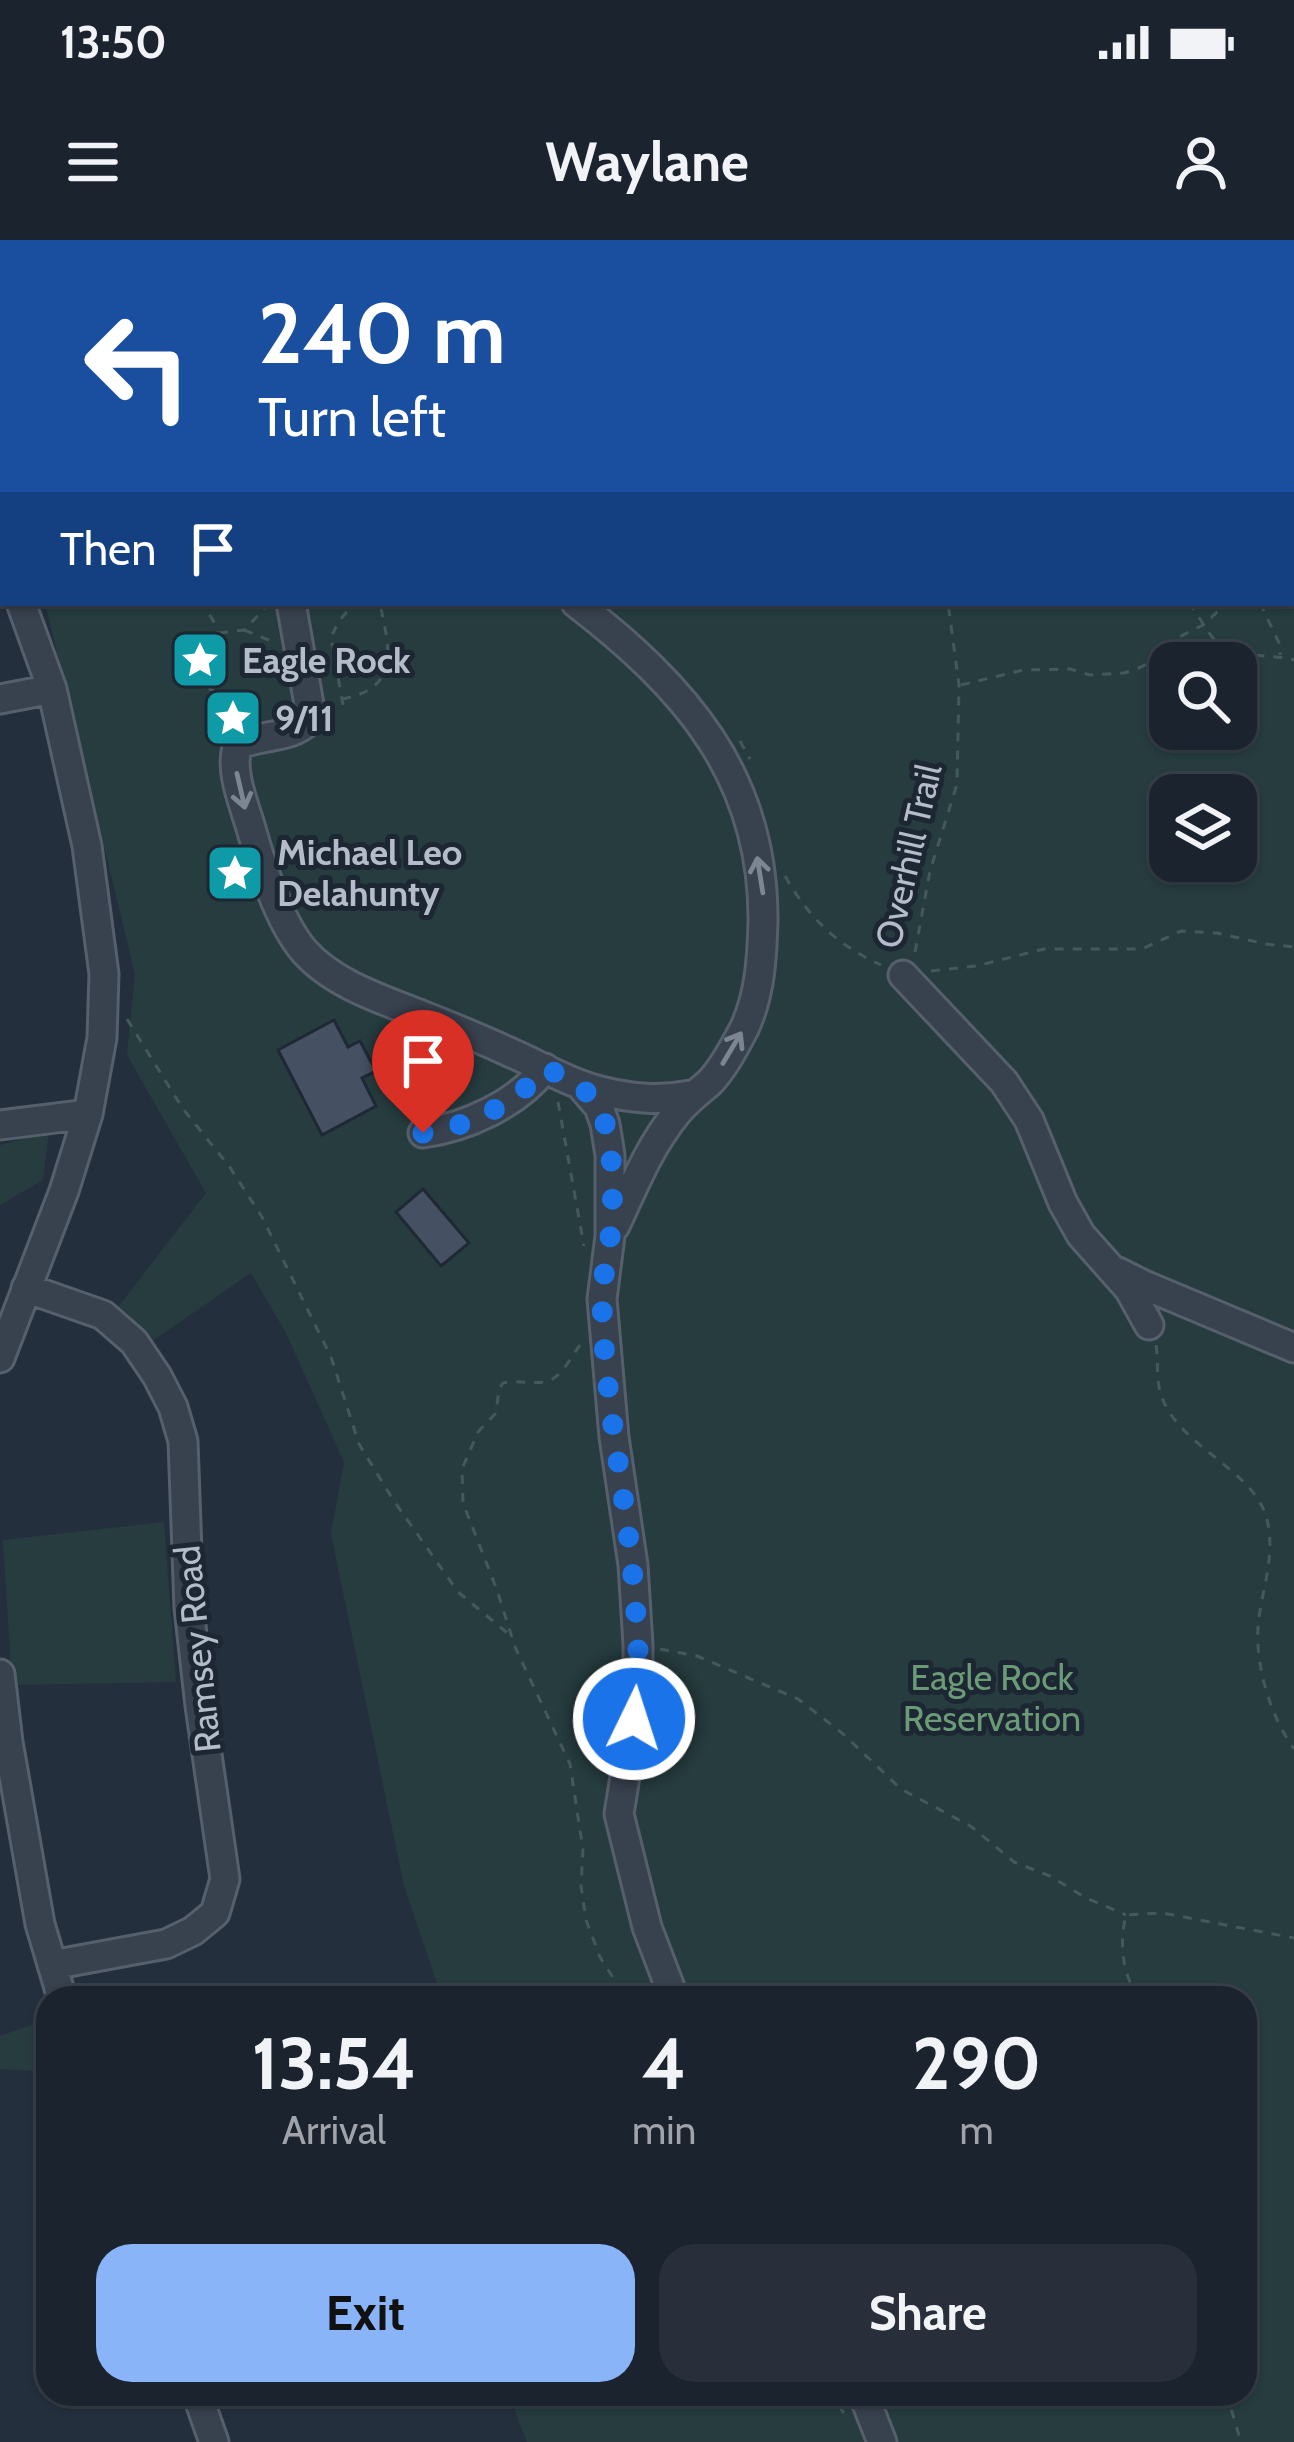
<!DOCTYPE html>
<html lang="en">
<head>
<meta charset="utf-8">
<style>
  :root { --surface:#1b232e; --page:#282f3a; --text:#f1f3f6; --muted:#a0a4aa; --line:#39404a; --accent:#8ab4f8 }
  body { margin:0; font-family:Cabin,sans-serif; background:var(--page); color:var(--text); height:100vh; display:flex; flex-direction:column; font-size:45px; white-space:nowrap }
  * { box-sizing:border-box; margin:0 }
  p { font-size:39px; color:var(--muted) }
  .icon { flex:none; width:66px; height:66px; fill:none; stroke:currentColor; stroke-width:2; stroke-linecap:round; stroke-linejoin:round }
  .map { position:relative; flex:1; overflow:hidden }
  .drawer { position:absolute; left:36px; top:1746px; width:1221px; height:420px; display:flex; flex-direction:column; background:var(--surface); border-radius:36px; box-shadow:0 3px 9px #0004,0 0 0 3px var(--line) }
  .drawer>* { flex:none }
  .banner { position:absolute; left:0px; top:0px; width:1296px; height:366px; box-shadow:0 3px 9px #0004,0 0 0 3px var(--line); background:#1a4fa0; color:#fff; overflow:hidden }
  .tools { position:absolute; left:1149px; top:402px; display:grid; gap:24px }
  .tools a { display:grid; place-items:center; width:108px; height:108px; border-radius:24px; background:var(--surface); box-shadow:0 3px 9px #0004,0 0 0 3px var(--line); font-size:60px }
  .pin { position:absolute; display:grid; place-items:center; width:102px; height:102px; color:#fff; margin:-123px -51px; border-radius:50% 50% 50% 0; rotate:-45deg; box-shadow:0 0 12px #0007 }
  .pin .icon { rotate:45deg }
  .me { position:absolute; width:132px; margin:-66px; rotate:4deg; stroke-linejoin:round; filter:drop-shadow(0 0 9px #0008) }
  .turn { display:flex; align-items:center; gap:42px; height:252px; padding:0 60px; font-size:54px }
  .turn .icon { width:156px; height:156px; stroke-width:2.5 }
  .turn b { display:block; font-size:84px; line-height:102px }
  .then { display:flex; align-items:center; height:114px; padding:0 60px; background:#0003; gap:24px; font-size:45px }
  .eta { display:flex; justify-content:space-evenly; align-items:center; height:204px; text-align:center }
  .eta b { font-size:72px; font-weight:800; line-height:84px }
  .button { display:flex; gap:24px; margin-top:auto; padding:24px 60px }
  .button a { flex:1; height:138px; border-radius:36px; background:var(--accent); color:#111; font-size:48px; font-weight:800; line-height:138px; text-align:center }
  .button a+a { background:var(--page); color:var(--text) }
  .status { display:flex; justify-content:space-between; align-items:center; height:84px; padding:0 60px; background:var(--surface); direction:ltr }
  .status svg { height:33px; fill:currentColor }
  header { display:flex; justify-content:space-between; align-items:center; height:156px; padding:0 60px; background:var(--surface); font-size:54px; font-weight:800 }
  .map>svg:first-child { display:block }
</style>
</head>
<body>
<div class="status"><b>13:50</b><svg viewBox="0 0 49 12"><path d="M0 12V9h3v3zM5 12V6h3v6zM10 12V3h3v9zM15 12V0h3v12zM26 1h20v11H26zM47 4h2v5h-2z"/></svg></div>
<header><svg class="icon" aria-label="menu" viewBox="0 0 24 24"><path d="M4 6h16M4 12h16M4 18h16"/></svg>Waylane<svg class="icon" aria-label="person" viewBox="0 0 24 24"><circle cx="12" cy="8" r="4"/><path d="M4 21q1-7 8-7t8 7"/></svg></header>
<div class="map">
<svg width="1294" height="2202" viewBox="0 0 1294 2202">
  <rect width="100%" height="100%" fill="#242f3e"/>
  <path fill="#263c3f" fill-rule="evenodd" d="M0 0H399L402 3H3V191L0 177Z
    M816 0H1294V2202H527L508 2154H1245V1758H442L404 1646 331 1294 344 1222 286 1093 251 1033 145 1106 111 1076 206 953 127 815 135 734 45 363H1293V3H813ZM1170 423H1236V489H1170ZM1170 555H1236V621H1170Z
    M49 891 43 940 0 965V905Z
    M164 1282 176 1442 12 1445 3 1300Z
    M48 1779V1832L0 1829V1796Z"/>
  <path fill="#455162" stroke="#1f2835" stroke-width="3" d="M334 780 348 807 360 801 376 831 362 838 376 866 322 895 278 810Z
    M423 949 469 1003 441 1026 396 972Z"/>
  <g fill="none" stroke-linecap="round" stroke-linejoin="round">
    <defs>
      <path id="minor" d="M871 3 875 0
        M0 299 3 308
        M291 363 310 470 308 481C291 499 261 494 238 505 229 528 243 562 250 585 261 624 278 680 304 711 334 745 384 760 424 776 452 787 481 799 509 812 539 825 569 843 601 851 633 859 660 861 691 855
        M576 363C685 447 764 536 763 681 762 718 760 755 744 789 735 806 723 829 709 843 697 853 686 861 676 874 649 907 633 948 615 986
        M0 459 52 449
        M903 735 1004 842 1029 880 1063 963 1081 995 1129 1049 1149 1085
        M581 846 599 867 605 884 610 915V996L602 1059 614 1197 633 1325 638 1405V1455L619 1574 647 1687 674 1758
        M0 885 88 874
        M423 893C467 887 517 864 545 828
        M1118 1032 1144 1045 1294 1108
        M26 1048 103 1075 134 1102 157 1136 173 1167 183 1201 189 1368 200 1466 225 1639 215 1673 193 1691 166 1704 52 1725
        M0 1118 64 951 88 874 102 798 104 734 87 606 52 449 21 363
        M0 1434 8 1502 40 1684 62 1758
        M197 2154 214 2202
        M863 2154 882 2202"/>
      <path id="major" d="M398 0 401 3
        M438 0 441 3
        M688 3 692 0
        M744 3 749 0"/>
    </defs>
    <use href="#minor" stroke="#565f6c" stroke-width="33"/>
    <use href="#major" stroke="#414a57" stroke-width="39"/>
    <path stroke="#44595c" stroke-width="3" stroke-dasharray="9 9" stroke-linecap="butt" d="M360 0 362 3
      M926 0 927 3
      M932 0 937 3
      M1291 0 1292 3
      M1293 9 1294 14
      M1293 65 1294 62
      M1293 84 1294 83
      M1293 331H1294
      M196 363C218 377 226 401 205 422L218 496
      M340 363 356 367 375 363
      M1188 363C1200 375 1206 393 1218 403 1239 420 1270 413 1294 420
      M1260 363 1281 407 1280 415
      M244 390 276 403
      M219 393 244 390 268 365
      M961 445 1023 430 1070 429 1090 435 1124 433 1137 429 1149 423 1179 397 1205 384 1226 363
      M210 449 240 464 252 475
      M342 459C402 448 389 408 380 363
      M343 465 331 397 339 381 351 367
      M225 479a9 9 0 1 1 18 0a9 9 0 1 1-18 0Z
      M740 501 750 519
      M785 636C809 678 837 705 881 725
      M915 712 930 631 957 544 959 445 948 363
      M931 731 976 726 1044 709H1142L1181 691 1217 693 1266 704 1294 707
      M127 779 183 869 229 926 262 977 331 1117 359 1204 392 1258 458 1352 511 1396
      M558 862 584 1006
      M580 1105C571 1117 561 1139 545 1142 530 1144 518 1140 503 1143L499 1149 496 1173 478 1192 462 1229 463 1263 497 1350 515 1407 570 1524 583 1610 581 1646 586 1680 600 1717 626 1758
      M1156 1105C1159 1124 1155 1142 1163 1160 1182 1207 1252 1230 1266 1276 1276 1311 1264 1343 1259 1377 1253 1420 1269 1474 1294 1509
      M660 1409 697 1416 798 1459 842 1493 901 1549 972 1587 1014 1622 1050 1636 1086 1658 1126 1675
      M1139 1758C1122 1734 1119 1703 1126 1675L1163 1673 1294 1698
      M830 2154 844 2173
      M1223 2154 1230 2165 1241 2202"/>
    <use href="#minor" stroke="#38414e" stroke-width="27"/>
    <use href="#major" stroke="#56606e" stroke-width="33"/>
  </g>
  <defs><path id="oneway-shaft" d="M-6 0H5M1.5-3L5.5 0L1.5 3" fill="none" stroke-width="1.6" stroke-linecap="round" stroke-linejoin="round" transform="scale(3)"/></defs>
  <g stroke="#7c8592">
    <use href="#oneway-shaft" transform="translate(241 551) rotate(77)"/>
    <use href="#oneway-shaft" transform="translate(760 635) rotate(-99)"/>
    <use href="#oneway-shaft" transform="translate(732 808) rotate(-59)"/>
  </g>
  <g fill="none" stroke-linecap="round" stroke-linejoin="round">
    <path stroke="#1a73e8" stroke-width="21" stroke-dasharray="0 37.8" d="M423 893C468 887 516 864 545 828 572 841 594 850 604 880 614 912 614 965 610 998 607 1020 602 1040 602 1062 604 1162 628 1261 635 1361 638 1401 641 1440 634 1479"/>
  </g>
  <defs>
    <symbol id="sight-square" viewBox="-11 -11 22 22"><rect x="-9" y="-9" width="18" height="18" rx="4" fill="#0f9aa8" stroke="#1d2633"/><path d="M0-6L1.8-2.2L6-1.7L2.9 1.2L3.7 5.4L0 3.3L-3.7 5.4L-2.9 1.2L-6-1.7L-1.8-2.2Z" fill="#fff"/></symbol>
  </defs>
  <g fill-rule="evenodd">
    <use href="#sight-square" x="167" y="387" width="66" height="66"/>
    <use href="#sight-square" x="200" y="445" width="66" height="66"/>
    <use href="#sight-square" x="202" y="600" width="66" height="66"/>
  </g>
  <g text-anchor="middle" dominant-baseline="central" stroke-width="10" stroke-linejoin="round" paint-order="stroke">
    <g font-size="36" font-weight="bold" fill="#b4bcc9" stroke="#1d2633" text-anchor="start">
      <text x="242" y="420">Eagle Rock</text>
      <text x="275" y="478">9/11</text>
      <text x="277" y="612">Michael Leo<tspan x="277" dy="41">Delahunty</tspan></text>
    </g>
    <g font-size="36" fill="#b4bcc9" stroke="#1d2633">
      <text transform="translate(908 616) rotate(-77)">Overhill Trail</text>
      <text transform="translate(197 1409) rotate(-96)">Ramsey Road</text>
    </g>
    <g font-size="36" fill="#6b9a76" stroke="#1d2633">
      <text x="992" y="1437">Eagle Rock<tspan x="992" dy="41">Reservation</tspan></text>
    </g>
  </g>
</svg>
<div class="tools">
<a><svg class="icon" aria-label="search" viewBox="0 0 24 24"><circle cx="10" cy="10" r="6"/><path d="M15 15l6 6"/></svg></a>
<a><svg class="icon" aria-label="layers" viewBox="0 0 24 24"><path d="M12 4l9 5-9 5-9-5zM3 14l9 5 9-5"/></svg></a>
</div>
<div class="pin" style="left:423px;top:893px;background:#d93025"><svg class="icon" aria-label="arrive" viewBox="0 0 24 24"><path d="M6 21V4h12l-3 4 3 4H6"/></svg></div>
<svg class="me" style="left:634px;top:1479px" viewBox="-20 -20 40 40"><circle r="17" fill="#1a73e8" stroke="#fff" stroke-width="3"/><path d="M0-11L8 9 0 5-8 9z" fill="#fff"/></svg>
<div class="banner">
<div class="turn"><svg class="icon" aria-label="left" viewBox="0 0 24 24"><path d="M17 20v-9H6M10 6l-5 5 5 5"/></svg><div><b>240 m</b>Turn left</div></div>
<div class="then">Then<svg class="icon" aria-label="arrive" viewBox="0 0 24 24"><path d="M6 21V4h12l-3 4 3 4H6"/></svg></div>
</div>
<section class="drawer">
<div class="eta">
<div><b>13:54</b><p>Arrival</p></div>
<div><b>4</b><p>min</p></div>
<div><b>290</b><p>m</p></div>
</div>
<div class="button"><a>Exit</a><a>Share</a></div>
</section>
</div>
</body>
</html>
